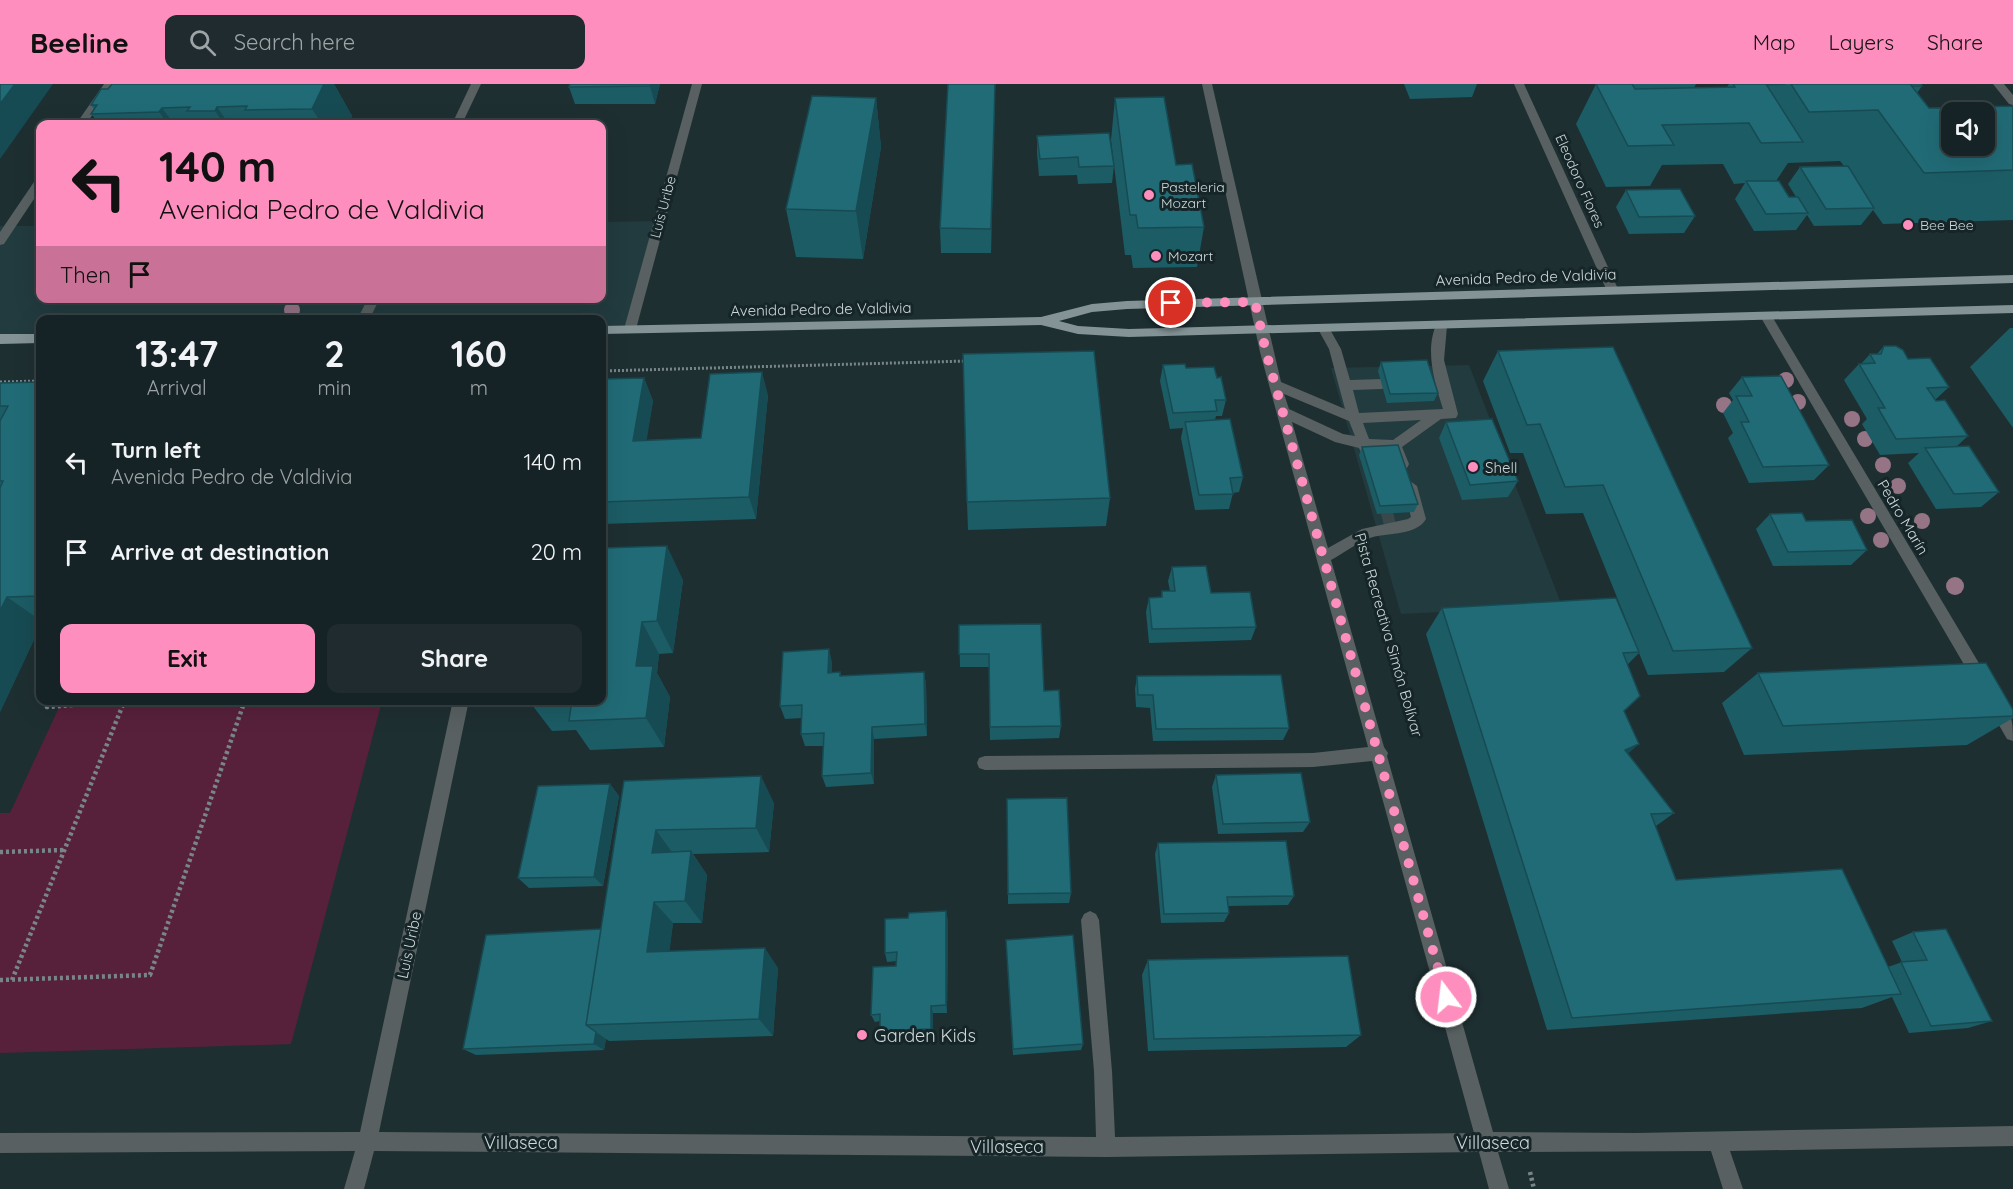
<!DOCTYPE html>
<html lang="en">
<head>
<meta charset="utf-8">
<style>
  :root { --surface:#162326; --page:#1f2b2e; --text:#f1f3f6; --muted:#9ea4a7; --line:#354043; --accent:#fd8ebe }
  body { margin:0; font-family:Quicksand,sans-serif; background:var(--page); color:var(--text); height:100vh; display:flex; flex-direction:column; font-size:22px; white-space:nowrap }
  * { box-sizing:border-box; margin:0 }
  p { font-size:20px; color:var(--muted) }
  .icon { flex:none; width:33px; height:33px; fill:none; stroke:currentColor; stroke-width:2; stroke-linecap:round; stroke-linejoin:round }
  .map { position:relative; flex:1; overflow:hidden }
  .drawer { position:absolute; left:36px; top:231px; width:570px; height:390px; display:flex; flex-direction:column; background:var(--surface); border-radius:12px; box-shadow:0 6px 24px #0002,0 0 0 2px var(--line) }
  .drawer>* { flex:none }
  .banner { position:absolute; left:36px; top:36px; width:570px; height:183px; border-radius:12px; box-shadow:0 6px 24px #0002,0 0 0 2px var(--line); background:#fd8ebe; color:#111; overflow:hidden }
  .controls { position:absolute; left:1941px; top:18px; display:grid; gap:12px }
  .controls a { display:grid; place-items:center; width:54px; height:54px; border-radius:12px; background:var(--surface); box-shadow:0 6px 24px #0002,0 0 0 2px var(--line); font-size:30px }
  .pin { position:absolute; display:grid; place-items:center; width:51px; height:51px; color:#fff; margin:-26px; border:3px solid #fff; border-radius:50%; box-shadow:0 2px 6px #0007 }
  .me { position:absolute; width:66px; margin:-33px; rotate:345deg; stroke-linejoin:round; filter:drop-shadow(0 0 4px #0008) }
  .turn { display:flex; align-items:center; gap:21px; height:126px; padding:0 24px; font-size:27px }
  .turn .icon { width:78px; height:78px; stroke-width:2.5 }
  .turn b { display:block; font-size:42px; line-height:51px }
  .then { display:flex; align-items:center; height:57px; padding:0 24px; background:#0003; gap:12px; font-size:22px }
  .eta { display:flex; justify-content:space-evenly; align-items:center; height:102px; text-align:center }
  .eta b { font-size:36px; font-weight:700; line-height:42px }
  .action { display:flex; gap:12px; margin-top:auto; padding:12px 24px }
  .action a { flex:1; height:69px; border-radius:12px; background:var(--accent); color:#111; font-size:24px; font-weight:700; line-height:69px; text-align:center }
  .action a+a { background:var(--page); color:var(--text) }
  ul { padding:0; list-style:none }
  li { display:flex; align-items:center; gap:18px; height:90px; padding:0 24px }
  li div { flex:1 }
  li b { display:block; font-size:22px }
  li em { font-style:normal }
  header { display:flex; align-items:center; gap:36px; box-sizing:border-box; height:84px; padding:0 30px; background:var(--accent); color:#111 }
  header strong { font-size:28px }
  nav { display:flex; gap:33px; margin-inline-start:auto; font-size:21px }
  .search { width:420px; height:54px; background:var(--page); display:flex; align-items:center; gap:15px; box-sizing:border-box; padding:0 21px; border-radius:12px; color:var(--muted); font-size:22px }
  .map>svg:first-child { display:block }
</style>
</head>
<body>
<header>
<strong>Beeline</strong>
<div class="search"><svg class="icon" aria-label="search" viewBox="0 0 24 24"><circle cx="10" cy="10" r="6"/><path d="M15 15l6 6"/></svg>Search here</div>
<nav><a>Map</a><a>Layers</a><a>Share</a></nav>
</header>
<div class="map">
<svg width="2013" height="1105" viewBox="0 0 2013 1105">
  <rect width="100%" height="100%" fill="#1e2f32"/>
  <path fill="#223b3f" d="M662 137 631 246 602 247V236H40V255L0 256V142H40V214H602V138Z
    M1469 281 1562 522 1401 530 1331 284Z"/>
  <path fill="#58213b" d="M62 617H382L291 960 0 969V729H10Z"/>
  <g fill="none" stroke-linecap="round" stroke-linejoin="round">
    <path stroke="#38484b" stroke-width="12" stroke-dasharray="12 6" stroke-linecap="butt" d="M1382 411 1391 444"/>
    <path stroke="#798689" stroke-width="3" stroke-dasharray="2 2" stroke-linecap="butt" d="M602 287 967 277
      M0 298 40 297"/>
    <path stroke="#798689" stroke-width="4.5" stroke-dasharray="3 3" stroke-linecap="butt" d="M49 616 47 623 124 617
      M0 768 65 766
      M0 896 150 891 245 616
      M12 896 124 618
      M1530 1088 1534 1105"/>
    <path fill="#586061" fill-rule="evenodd" d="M104 0H114L86 40H76Z
      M471 0H481L462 40H452Z
      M692 0H702L636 245 630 249 624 245Z
      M1202 0H1212L1281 298 1345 325 1329 265 1318 245 1324 241 1328 242 1341 265 1350 296 1382 295 1388 300 1382 305 1353 306 1359 329 1443 325C1435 299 1424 266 1437 239L1441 238 1447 242 1444 276 1458 330 1456 334 1441 335 1402 363 1409 380 1407 384H1397L1390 366 1373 365 1376 371 1369 376 1364 375 1359 364 1335 358 1292 338 1328 464 1362 445 1408 435 1411 433 1403 402 1410 397 1417 402 1426 435C1417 451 1389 449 1373 453 1359 457 1344 469 1331 476L1384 663 1388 669 1387 672 1493 1048 1636 1049 2013 1042V1062L1730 1067 1743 1105H1723L1711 1067 1498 1068 1509 1105H1489L1479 1068 1106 1073 374 1067 364 1105H344L355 1067 0 1069V1049L360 1048 453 616H469L379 1048 1096 1053 1094 987 1081 836 1084 830 1090 827 1096 830 1099 836 1112 987 1115 1053 1474 1049 1372 677 1313 683 985 686 979 684 977 679 979 674 985 672 1313 669 1368 663 1260 268ZM1284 310 1349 337 1355 352 1343 350 1289 325ZM1421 336 1393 356 1369 355 1363 339Z
      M1514 0H1524L1619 207 1617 210H1609L1607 207Z
      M1993 0H2004L2013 11V21L2009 20Z
      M40 94V106L4 160 0 161V148L36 95Z
      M368 214H380L369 236H357Z
      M1766 228 1770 229 1986 591 1989 596 1986 601 1981 603 1976 601 1760 232Z
      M1996 615C2013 621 2013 642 2013 657L2007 655 1988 622 1990 617Z"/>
    <path fill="#839396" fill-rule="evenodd" d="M2013 191V199L1127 225 1092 228 1059 237 1078 242 1129 245 2013 221V229L1129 253 1078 250 1041 241 602 250V242L1041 233 1092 220 1127 217Z
      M0 250H40V259L0 260Z"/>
  </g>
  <g fill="#947485">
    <circle cx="292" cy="226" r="8"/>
    <circle cx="1786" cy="296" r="8"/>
    <circle cx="1798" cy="318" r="8"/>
    <circle cx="1724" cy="321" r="8"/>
    <circle cx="1852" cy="335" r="8"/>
    <circle cx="1865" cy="355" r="8"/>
    <circle cx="1883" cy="381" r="8"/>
    <circle cx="1898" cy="402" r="8"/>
    <circle cx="1868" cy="432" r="8"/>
    <circle cx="1922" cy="437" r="8"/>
    <circle cx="1881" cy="456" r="8"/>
    <circle cx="1955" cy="502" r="9"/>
  </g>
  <path fill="#1c5c65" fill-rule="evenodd" d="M334 0 352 32 348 40H100L91 30 94 25 91 21Z
    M570 0H660L655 20H575L569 3Z
    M995 0 991 169H941L940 144Z
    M1404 0H1477L1472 13 1410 15Z
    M1596 0H1696L1694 4 1727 3 1729 0H1921L1922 2 1917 9 1929 24H1945L1947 21 1988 22H2013V136L1883 140 1873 126 1861 141 1814 142 1807 131 1796 146 1754 147 1735 115 1745 99 1734 100 1723 80 1662 81 1650 102 1606 103 1576 40ZM1840 77 1844 82 1800 83 1788 100 1796 113H1789L1776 97 1788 79Z
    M876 14 881 63 863 175 796 173 786 125Z
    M1115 14 1176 81 1204 143 1197 183 1133 184 1131 171H1125L1111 56Z
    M1037 52 1114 82 1112 99 1078 100 1077 91 1039 92 1037 69Z
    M1626 106 1695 132 1684 149 1629 150 1616 123Z
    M2010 244H2013V344L1970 283Z
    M1884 262 1908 275 1949 303 1935 316 1968 352 1957 362 1999 408 1981 423 1936 425 1908 379 1919 369 1880 371 1862 340 1867 335 1844 296 1859 280H1861L1870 270H1877Z
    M1498 267 1752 564 1724 588 1648 591 1639 569 1627 581 1624 627 1628 670 1674 729 1656 742 1676 796 1888 883 1902 878 1892 857 1913 848 1992 937 1968 944 1909 949 1892 913 1862 924 1547 946 1426 550 1442 524 1633 553 1583 429 1546 430 1523 369H1510L1483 297Z
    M1381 278 1438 309 1434 317 1387 319 1378 287Z
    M1163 281 1186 284 1217 294 1226 316 1222 332H1216L1215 336 1243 393 1239 408 1233 409 1229 425 1195 426 1181 354 1183 344 1170 345 1160 297Z
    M1742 293 1829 381 1814 396 1749 399 1728 354 1733 349 1723 329 1733 316 1729 309Z
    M644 294 653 317 646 356 701 354 768 311 756 435 602 440V295Z
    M40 298V543L0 628V299Z
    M1446 338 1518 397 1508 413 1462 416 1439 354Z
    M1362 363 1418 420 1414 428 1377 430 1359 371Z
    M1110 414 1106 442 968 446 967 418Z
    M1770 430 1806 437 1867 466 1851 481 1773 482 1756 445Z
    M602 464 683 496 673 569 659 570 657 589 670 613 664 663 590 666 576 646 552 647 529 617 602 616Z
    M1172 483 1211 509 1256 543 1251 556 1149 559 1146 528 1149 514 1161 513 1162 507H1170L1168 497Z
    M959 541 1044 607 1061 642 1059 654 990 656 989 583H960Z
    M832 578V589L840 588 841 592 924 588 926 601 927 652 874 655V700L826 703 822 692 823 662H805L801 650 802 634 785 635 780 622Z
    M1758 589 2013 626V634L1967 661 1744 671 1722 619Z
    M1137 592 1289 644 1283 656 1153 657 1150 624 1136 623 1135 605Z
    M1216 691 1310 738 1303 748 1218 750 1212 703Z
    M624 697 774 719 769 768 693 770 707 791 702 839H673L669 868 778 884 773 952 609 957 606 955 604 966 476 971 463 965 601 845Z
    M610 700 619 712 603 802 529 804 518 794Z
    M1007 715 1071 809 1069 819 1008 820Z
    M1158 759 1294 812 1288 821 1228 822 1229 829 1224 838 1161 839 1155 770Z
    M948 836 947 929H933V952L883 954 880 947V937L875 938 871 931 896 882 897 877 887 878 885 869Z
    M1006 856 1083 960 1081 966 1013 971Z
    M1148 876 1361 951 1346 963 1148 967 1142 891Z"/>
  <path fill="#174b53" d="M15 0H53L0 75V20Z
    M324 0H334L352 32 348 40H322L312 25Z
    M651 0H660L655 20 650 2Z
    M995 0V14L991 169V145Z
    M876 14 881 63 863 175 856 127Z
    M217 23 229 40H224L215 27Z
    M162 24 174 40H168L159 28Z
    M762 288 768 311 756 435 749 413Z
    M644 294 653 317 643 379 633 357Z
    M667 462 683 496 673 569 657 537Z
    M7 513 40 536V543L0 628V527Z
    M642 538 659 570 657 589 670 613 664 663 646 634 636 582Z
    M829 565 832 578V602L828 589Z
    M924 588 926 601 927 652 925 640Z
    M872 643 874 655V700L871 689Z
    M1639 660 1615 681 1625 666Z
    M761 692 774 719 769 768 756 744Z
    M610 700 619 712 603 802 594 793Z
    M656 746 674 771 652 769Z
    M691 767 707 791 702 839 685 817Z
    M654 818 673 839 667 888 647 868Z
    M946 827 948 836 947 929 946 921Z
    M765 864 778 884 773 952 759 935Z
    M931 922 933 929V952L931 945Z
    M596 948 606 955 604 966 594 960Z"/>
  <path fill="#216b76" stroke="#174b53" stroke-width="1.5" fill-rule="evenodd" d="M0 0H15L0 20Z
    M112 0H324L312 25 245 26 247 22 217 23 215 27H187L190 23 162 24 159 28 91 30 97 21H91L101 5H108Z
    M570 0H651L650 2 569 3Z
    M948 0H995L991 145 940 144Z
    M1596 0H1632L1635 5 1735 3 1733 0H1766L1803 58 1761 59 1749 39 1662 41 1674 61 1628 62Z
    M1767 0H1786L1767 1Z
    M1791 0H1910L1929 24 2013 22V86L1924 89 1878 26 1809 28ZM1952 28H1984V62H1952Z
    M1910 0H1921L1922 2H1912Z
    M812 12 876 14 856 127 786 125Z
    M1164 13 1176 81 1192 80 1204 143 1138 144 1136 131H1130L1115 14Z
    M1986 20 1988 23 1949 24 1947 21Z
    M1109 49 1114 82 1079 83 1078 73 1040 75 1037 52Z
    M1848 82 1874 124 1826 125 1800 83Z
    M1746 97H1779L1789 113H1798L1808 129 1766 130Z
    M1680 105 1695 132 1639 133 1626 106Z
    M1884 262H1896L1903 266 1908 275 1930 274 1949 303 1927 304 1936 317 1945 316 1968 352 1896 355 1878 324H1885L1859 280 1875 279 1870 270H1881Z
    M1613 263 1752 564 1673 567 1603 401 1565 403 1540 340 1527 341 1498 267Z
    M1094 267 1110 414 967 418 963 270Z
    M1427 276 1438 309 1390 310 1381 278Z
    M1185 280 1186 284 1214 283 1217 294 1221 293 1226 316H1215L1217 327 1173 329 1163 281Z
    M762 288 749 413 602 418V295L644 294 633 357 701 354 710 290Z
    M1781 292 1829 381 1763 383 1741 338H1749L1736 312H1752L1742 293Z
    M40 298V367L38 371H40V512L7 513 0 527V404L3 397H0V337L8 322H0V299Z
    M1230 335 1243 393 1230 394 1233 410 1199 411 1185 338Z
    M1492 335 1518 397 1470 401 1446 338Z
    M1398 361 1418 420 1380 422 1362 363Z
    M1969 362 1999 408 1954 410 1925 364Z
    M1802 429 1806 437 1852 436 1867 466 1788 468 1770 430Z
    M667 462 657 537 642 538 636 582H653L646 634 569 637 572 616H602V464Z
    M1206 482 1211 509 1250 508 1256 543 1152 545 1149 514 1162 513V507H1175L1172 483Z
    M1616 514 1639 568 1623 569 1640 612 1624 627 1639 660 1625 666 1674 729 1651 730 1676 796 1842 785 1901 910 1572 934 1442 524Z
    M1041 540 1044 607 1059 606 1061 642 990 643 989 570H959V541Z
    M829 565 828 589 840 588V592L924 588 925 640 872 643 871 689 822 692 824 649 801 650 802 621 780 622 783 568Z
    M1986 579 2013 626V632L1783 642 1758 589Z
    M1281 591 1289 644 1156 645 1153 611H1138L1137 592Z
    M1301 689 1310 738 1223 740 1216 691Z
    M761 692 756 744 656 746 652 769 691 767 685 817 654 818 647 868 765 864 759 935 586 941 624 697Z
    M610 700 594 793 518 794 538 702Z
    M1067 714 1071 809 1008 810 1007 715Z
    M1286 757 1294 812 1227 813 1229 829 1164 830 1158 759Z
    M946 827V921L931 922V945L880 947V930L871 931 873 883 896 882 897 868 885 869V835L908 834 909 829Z
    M601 845 586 941 596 948 594 960 463 965 486 851Z
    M1946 845 1992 937 1931 942 1901 878 1927 876 1913 848Z
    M1073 851 1083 960 1013 965 1006 856Z
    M1348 872 1361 951 1154 955 1148 876Z"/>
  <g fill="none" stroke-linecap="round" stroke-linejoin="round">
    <path stroke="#fd8ebe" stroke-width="10" stroke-dasharray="0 18" d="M1171 219 1255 218 1266 268 1446 913"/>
  </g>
  <g fill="#fd8ebe" stroke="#152528" stroke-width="2">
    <circle cx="1149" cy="111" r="6"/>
    <circle cx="1908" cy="141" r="6"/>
    <circle cx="1156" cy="172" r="6"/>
    <circle cx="1473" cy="383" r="6"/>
    <circle cx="862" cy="951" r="6"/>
  </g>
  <g text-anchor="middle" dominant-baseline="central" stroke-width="6" stroke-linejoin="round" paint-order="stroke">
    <g font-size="14" fill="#ced8da" stroke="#152528">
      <text transform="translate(1580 97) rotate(66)">Eleodoro Flores</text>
      <text transform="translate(663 123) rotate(-75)">Luis Uribe</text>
    </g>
    <g font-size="14" fill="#ced8da" stroke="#152528" text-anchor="start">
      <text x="1161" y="103">Pasteleria<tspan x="1161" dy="16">Mozart</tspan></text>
      <text x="1920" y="141">Bee Bee</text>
      <text x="1168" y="172">Mozart</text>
    </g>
    <g font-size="15" fill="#ced8da" stroke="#152528">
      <text transform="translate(1526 193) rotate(-2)">Avenida Pedro de Valdivia</text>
      <text transform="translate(821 225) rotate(-1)">Avenida Pedro de Valdivia</text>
      <text transform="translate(1903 433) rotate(59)">Pedro Marín</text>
      <text transform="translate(1389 551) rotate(74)">Pista Recreativa Simón Bolívar</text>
      <text transform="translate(409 861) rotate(-78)">Luis Uribe</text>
    </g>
    <g font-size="15" fill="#ced8da" stroke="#152528" text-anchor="start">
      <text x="1485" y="383">Shell</text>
    </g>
    <g font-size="18" fill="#ced8da" stroke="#152528" text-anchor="start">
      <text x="874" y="951">Garden Kids</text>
    </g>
    <g font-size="18" fill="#ced8da" stroke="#152528">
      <text x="521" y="1058">Villaseca</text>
      <text x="1493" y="1058">Villaseca</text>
      <text x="1007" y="1062">Villaseca</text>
    </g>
  </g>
</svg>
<div class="controls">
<a><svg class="icon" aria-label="sound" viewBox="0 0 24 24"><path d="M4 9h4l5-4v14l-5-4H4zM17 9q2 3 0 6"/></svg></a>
</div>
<div class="pin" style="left:1171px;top:219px;background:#d93025"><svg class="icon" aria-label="arrive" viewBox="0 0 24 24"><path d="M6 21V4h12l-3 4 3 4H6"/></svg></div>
<svg class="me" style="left:1446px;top:913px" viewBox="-20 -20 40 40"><circle r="17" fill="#fd8ebe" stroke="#fff" stroke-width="3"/><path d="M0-11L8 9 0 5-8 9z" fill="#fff"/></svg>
<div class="banner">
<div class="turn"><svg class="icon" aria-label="left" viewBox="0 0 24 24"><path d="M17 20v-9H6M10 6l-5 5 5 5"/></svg><div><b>140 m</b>Avenida Pedro de Valdivia</div></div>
<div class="then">Then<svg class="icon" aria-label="arrive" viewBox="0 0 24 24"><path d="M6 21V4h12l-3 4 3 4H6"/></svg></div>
</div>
<section class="drawer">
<div class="eta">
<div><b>13:47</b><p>Arrival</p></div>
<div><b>2</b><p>min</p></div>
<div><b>160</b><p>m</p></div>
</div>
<ul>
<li><svg class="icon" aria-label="left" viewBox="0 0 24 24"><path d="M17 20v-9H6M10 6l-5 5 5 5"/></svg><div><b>Turn left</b><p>Avenida Pedro de Valdivia</p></div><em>140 m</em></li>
<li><svg class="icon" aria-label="arrive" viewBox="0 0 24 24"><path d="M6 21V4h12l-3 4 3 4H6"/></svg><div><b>Arrive at destination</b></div><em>20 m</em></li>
</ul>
<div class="action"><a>Exit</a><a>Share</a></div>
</section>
</div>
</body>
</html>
